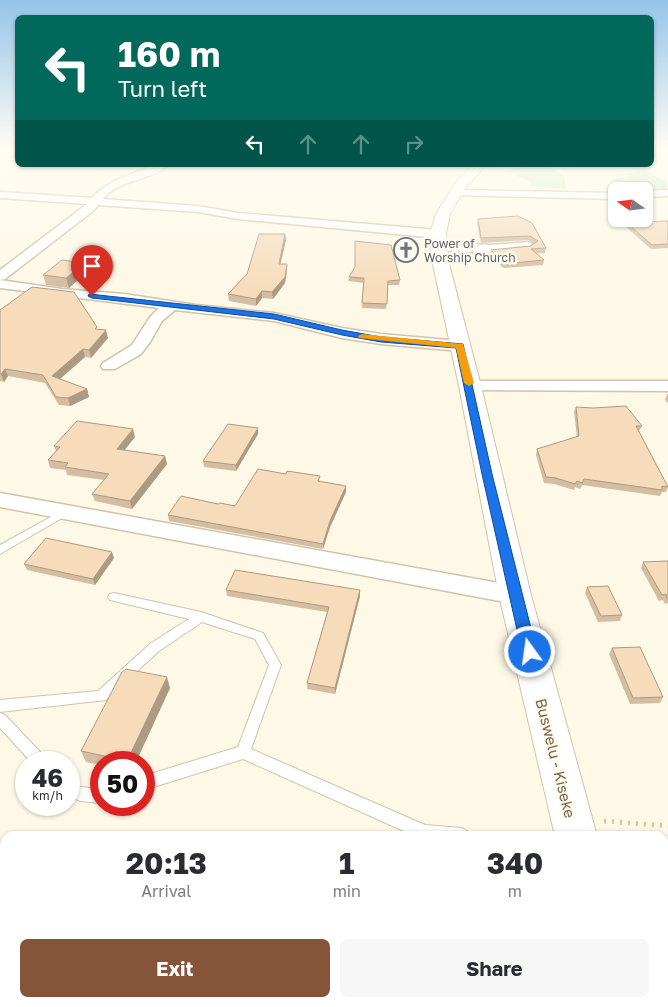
<!DOCTYPE html>
<html lang="en">
<head>
<meta charset="utf-8">
<style>
  :root { --surface:#fff; --page:#f7f7f7; --text:#2b2b33; --muted:#7c7c81; --accent:#855439 }
  body { margin:0; font-family:"Golos Text",sans-serif; background:var(--page); color:var(--text); height:100vh; display:flex; flex-direction:column; font-size:19px; white-space:nowrap }
  * { box-sizing:border-box; margin:0 }
  p { font-size:16px; color:var(--muted) }
  .icon { flex:none; width:28px; height:28px; fill:none; stroke:currentColor; stroke-width:2; stroke-linecap:round; stroke-linejoin:round }
  .map { position:relative; flex:1; overflow:hidden }
  .drawer { position:absolute; left:0px; top:831px; width:669px; height:176px; display:flex; flex-direction:column; background:var(--surface); border-radius:15px 15px 0 0; box-shadow:0 1px 4px #0004 }
  .drawer>* { flex:none }
  .banner { position:absolute; left:15px; top:15px; width:639px; height:152px; border-radius:8px; box-shadow:0 1px 4px #0004; background:#00695c; color:#fff; overflow:hidden }
  .needle { width:32px; rotate:284deg }
  .tools { position:absolute; left:608px; top:182px; display:grid; gap:10px }
  .tools a { display:grid; place-items:center; width:45px; height:45px; border-radius:8px; background:var(--surface); box-shadow:0 1px 4px #0004; font-size:25px }
  .speed { position:absolute; left:15px; top:751px; display:flex; gap:10px; font-size:25px; font-weight:700; text-align:center }
  .speed>* { display:grid; place-content:center; width:65px; height:65px; border-radius:50%; background:var(--surface); box-shadow:0 1px 4px #0004; line-height:1 }
  .speed small { font-size:12px; font-weight:400 }
  .speed .limit { border:8px solid #d22; background:#fff; color:#111 }
  .pin { position:absolute; display:grid; place-items:center; width:42px; height:42px; color:#fff; margin:-51px -21px; border-radius:50% 50% 50% 0; rotate:-45deg; box-shadow:0 0 5px #0007 }
  .pin .icon { rotate:45deg }
  .me { position:absolute; width:55px; margin:-28px; rotate:346deg; stroke-linejoin:round; filter:drop-shadow(0 0 4px #0008) }
  .turn { display:flex; align-items:center; gap:18px; height:105px; padding:0 20px; font-size:22px }
  .turn .icon { width:65px; height:65px; stroke-width:2.5 }
  .turn b { display:block; font-size:35px; line-height:42px }
  .lanes { display:flex; align-items:center; height:48px; padding:0 20px; background:#0003; justify-content:center; gap:25px; direction:ltr }
  .lanes .off { opacity:.35 }
  .eta { display:flex; justify-content:space-evenly; align-items:center; height:85px; text-align:center }
  .eta b { font-size:30px; font-weight:700; line-height:35px }
  .action { display:flex; gap:10px; margin-top:auto; padding:10px 20px }
  .action a { flex:1; height:58px; border-radius:8px; background:var(--accent); color:#fff; font-size:20px; font-weight:700; line-height:58px; text-align:center }
  .action a+a { background:var(--page); color:var(--text) }
  .map>svg:first-child { display:block }
</style>
</head>
<body>
<div class="map">
<svg width="668" height="1007" viewBox="0 0 668 1007">
  <rect width="100%" height="100%" fill="#fef9e6"/>
  <path fill="#cdeec3" d="M532 165H546L564 176 566 189 531 186V182L505 171Z
    M642 171 666 181 668 191 648 188 642 184 609 180 629 176 622 174Z"/>
  <g fill="none" stroke-linecap="round" stroke-linejoin="round">
    <defs>
      <path id="service" d="M65 509 70 512 69 514 0 554V545Z
        M114 593 201 612 263 633 281 665 251 749 425 825 462 828 467 831 470 836H415L243 759 144 790V776L238 747 269 665 255 639 202 622 159 651 106 700 0 712V700L98 691 151 643 189 619 110 600 108 597 110 594Z
        M0 713 5 715 45 757 47 762H31L0 728Z
        M69 782 81 787 101 789V803L80 801 69 796Z"/>
      <path id="minor" d="M155 165H169C152 180 119 179 103 199L198 206 238 213 438 230 444 234 438 238 238 219 198 212 98 205 93 211 5 279 0 280 62 289 124 294 196 305 274 313 342 328 381 334 460 341 466 343 468 346 466 349 460 351 381 344 342 338 274 321 175 310 162 321 150 342 141 354 115 369H103L101 366 103 363 132 345 150 317 159 308 0 288V270L87 204 0 198V192L92 198C108 180 133 174 155 165Z
        M455 190 616 193V199L451 195 450 193Z
        M668 190V196L644 197 642 191Z
        M439 242 491 245 529 242 535 246C526 256 449 252 435 249L433 246Z
        M470 381H668V391L464 390 461 386 464 382Z
        M0 493 515 586 524 588 527 595 524 602 515 604 0 507Z"/>
      <path id="secondary" d="M473 165H486L466 187 450 214 446 234 448 260 481 386 531 595 597 836H555L499 595 459 386 432 260 430 234 436 214 456 182Z
        M595 1002H645L646 1007H596Z"/>
    </defs>
    <use href="#service" stroke="#d2c2aa" stroke-width="2"/>
    <use href="#minor" stroke="#d2c2aa" stroke-width="3"/>
    <use href="#secondary" stroke="#d5c3a8" stroke-width="2"/>
    <path stroke="#dcc09e" stroke-width="5" stroke-dasharray="2 6" stroke-linecap="butt" d="M604 821 668 826"/>
    <use href="#service" fill="#fff" fill-rule="evenodd"/>
    <use href="#minor" fill="#fff" fill-rule="evenodd"/>
    <use href="#secondary" fill="#fff" fill-rule="evenodd"/>
  </g>
  <path fill="#d4bda1" d="M518 216 546 248 545 253H536L544 260 543 265 503 268 490 254 491 250 530 246 534 244 529 240 481 243 477 223 478 219Z
    M668 221V248L651 249 626 227 627 223Z
    M285 234 286 240 280 264H287V270L285 283 273 299 262 298 256 306 229 301 228 294Z
    M85 263 87 272 69 288 46 285 43 275Z
    M349 277 400 280 399 285H388L386 309 362 308 364 283 348 281Z
    M0 310 98 330 108 338 91 358 85 357 60 379 87 389 89 397 70 406 59 405 45 383 8 376 4 382 0 381Z
    M667 394H668V403L665 400Z
    M576 407 642 426 639 431 668 487 666 492H662L660 496 582 485 580 489 575 487 574 490 554 484 544 483 536 455 537 449 577 437 574 412Z
    M258 434 236 471 204 467 203 461Z
    M135 437 124 450 165 456 167 464 132 509 95 501 92 494 104 480 67 475 66 470 50 468 48 460 56 451 54 446Z
    M320 481 346 492 330 527 323 549 169 521 168 515 218 504 235 506Z
    M114 558 95 585 27 570 24 564Z
    M668 561V603L665 604 663 600 659 601 641 568 643 562Z
    M587 587 622 615 620 621 598 622 585 593Z
    M226 590H360V596L335 694 307 689V683L327 612 227 596Z
    M612 648 663 697 660 703 630 704 609 654Z
    M170 688 136 762H101V765L86 762 81 751Z"/>
  <path fill="#ac9a83" d="M285 234 286 240 279 270V264Z
    M85 263 87 272 69 288 66 278Z
    M287 264V270L285 283 273 299 272 292Z
    M262 291V298L256 306V299Z
    M106 330 108 338 91 358 89 350Z
    M83 349 85 357 54 384 52 376Z
    M5 369 8 376 4 382 1 374Z
    M87 389 89 397 70 406 68 398Z
    M258 428V434L236 471V465Z
    M133 429 135 437 119 457 117 449Z
    M165 456 167 464 132 509 130 501Z
    M346 486V492L330 527 323 549V544L330 521Z
    M112 552 114 558 95 585 93 579Z
    M360 590V596L335 694V688Z
    M167 677 170 688 136 762H128L127 761Z"/>
  <path fill="#f6dcbb" stroke="#ac9a83" d="M518 216 532 223 546 248 531 249 544 260 504 264 491 250 530 246 538 241 530 236 481 238 478 219Z
    M668 221V244L652 245 627 223Z
    M259 234H285L279 264H287L285 277 272 292 262 291 256 299 228 294 247 274Z
    M355 241 391 245 400 280 388 281 387 304 362 303 364 278 349 277 355 267Z
    M62 260 85 263 66 278 43 275Z
    M32 287 74 292 97 327 95 329 106 330 89 350 83 349 52 376 87 389 68 398 56 397 43 375 5 369 1 374H0V310Z
    M626 406 642 426H636L668 487 662 486V490L584 479 582 483 577 481 575 484 556 478 546 477 537 449 579 436 576 407 593 408Z
    M77 421 133 429 117 449 165 456 130 501 92 494 109 474 65 467 68 463 48 460 60 447 54 446Z
    M228 424 258 428 236 465 203 461Z
    M258 469 286 474 287 471 320 476 318 481 346 486 330 521 323 544 168 515 181 496 218 504 220 503 235 506Z
    M46 538 112 552 93 579 24 564Z
    M668 561V598H667L666 594 662 595 643 562Z
    M235 570 360 590 335 688 307 683 329 607 226 590Z
    M608 586 622 615 601 616 587 587Z
    M640 647 663 697 633 698 612 648Z
    M126 669 167 677 127 761 81 751 122 672Z"/>
  <linearGradient id="sky" x2="0" y2="1"><stop stop-color="#95c4e9"/><stop offset="0.51" stop-color="#fffcf4"/><stop offset="1" stop-color="#fffcf4" stop-opacity="0"/></linearGradient>
  <rect width="668" height="289" fill="url(#sky)"/>
  <path fill="#1a73e8" stroke="#114b97" d="M89 294 274 314 342 330 381 337 463 344 492 474 537 652 535 657 530 658 524 657 522 652 482 474 456 348 381 342 342 335 274 319 92 298 88 296Z"/>
  <path fill="#f59e0b" d="M362 334 463 344 474 383 469 386 464 383 456 348 359 338 358 336Z"/>
  <defs>
    <symbol id="church-ring" viewBox="-11 -11 22 22"><circle r="9.5" fill="#fffbef" stroke="#6b7280" stroke-width="1.5"/><path d="M-1.2-6h2.4v3.5h3.3v2.4h-3.3V6h-2.4V-.1h-3.3v-2.4h3.3Z" fill="#6b7280"/></symbol>
  </defs>
  <g fill-rule="evenodd">
    <use href="#church-ring" x="392" y="236" width="28" height="28"/>
  </g>
  <g text-anchor="middle" dominant-baseline="central" stroke-width="5" stroke-linejoin="round" paint-order="stroke">
    <g font-size="12" fill="#5b616d" stroke="#fffbef" text-anchor="start">
      <text x="424" y="243">Power of<tspan x="424" dy="14">Worship Church</tspan></text>
    </g>
    <g font-size="15" fill="#7b6248" stroke="#fffbef">
      <text transform="translate(556 758) rotate(76)">Buswelu - Kiseke</text>
    </g>
  </g>
</svg>
<div class="tools">
<a><svg class="needle" viewBox="-14 -14 28 28"><path d="M0-13l5 13h-10z" fill="#e53935"/><path d="M0 13l5-13h-10z" fill="#7c7c81"/></svg></a>
</div>
<div class="speed"><div>46<small>km/h</small></div><div class="limit">50</div></div>
<div class="pin" style="left:92px;top:296px;background:#d93025"><svg class="icon" aria-label="arrive" viewBox="0 0 24 24"><path d="M6 21V4h12l-3 4 3 4H6"/></svg></div>
<svg class="me" style="left:530px;top:652px" viewBox="-20 -20 40 40"><circle r="17" fill="#1a73e8" stroke="#fff" stroke-width="3"/><path d="M0-11L8 9 0 5-8 9z" fill="#fff"/></svg>
<div class="banner">
<div class="turn"><svg class="icon" aria-label="left" viewBox="0 0 24 24"><path d="M17 20v-9H6M10 6l-5 5 5 5"/></svg><div><b>160 m</b>Turn left</div></div>
<div class="lanes"><svg class="icon" aria-label="left" viewBox="0 0 24 24"><path d="M17 20v-9H6M10 6l-5 5 5 5"/></svg><svg class="icon off" aria-label="ahead" viewBox="0 0 24 24"><path d="M12 20V5M6 11l6-6 6 6"/></svg><svg class="icon off" aria-label="ahead" viewBox="0 0 24 24"><path d="M12 20V5M6 11l6-6 6 6"/></svg><svg class="icon off" aria-label="right" viewBox="0 0 24 24"><path d="M7 20v-9h11M14 6l5 5-5 5"/></svg></div>
</div>
<section class="drawer">
<div class="eta">
<div><b>20:13</b><p>Arrival</p></div>
<div><b>1</b><p>min</p></div>
<div><b>340</b><p>m</p></div>
</div>
<div class="action"><a>Exit</a><a>Share</a></div>
</section>
</div>
</body>
</html>
